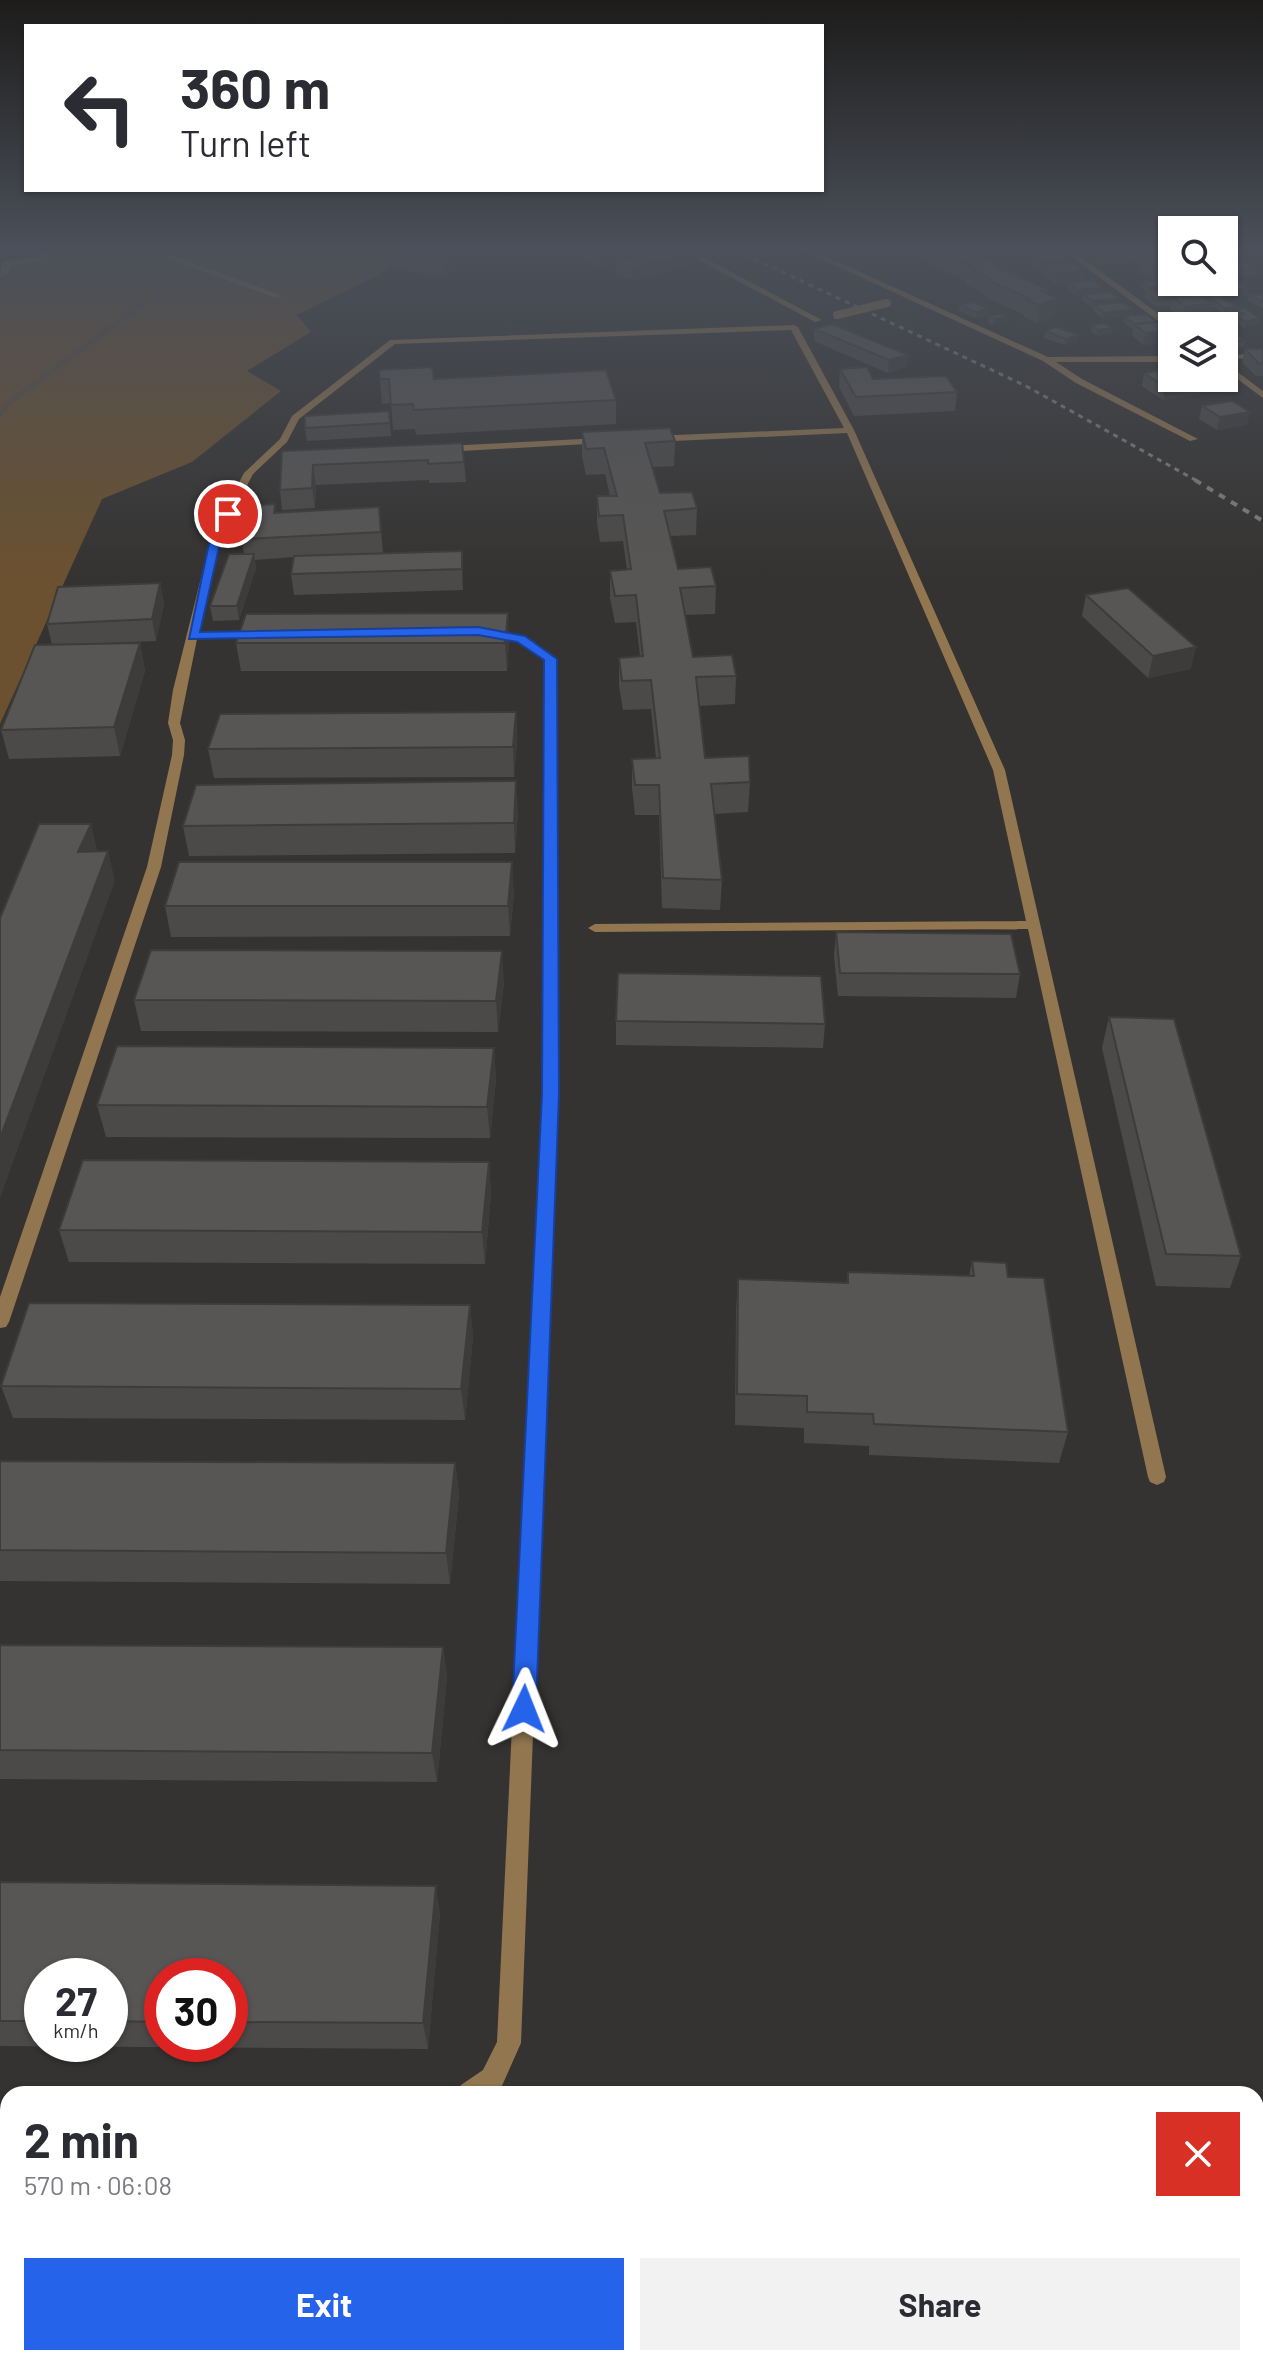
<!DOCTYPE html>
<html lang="en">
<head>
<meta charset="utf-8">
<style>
  :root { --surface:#fff; --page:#f2f2f3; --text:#2b2b33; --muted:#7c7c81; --accent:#2563eb }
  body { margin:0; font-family:Barlow,sans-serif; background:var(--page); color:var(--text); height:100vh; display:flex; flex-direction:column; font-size:30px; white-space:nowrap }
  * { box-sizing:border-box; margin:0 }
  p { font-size:26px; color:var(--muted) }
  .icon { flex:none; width:44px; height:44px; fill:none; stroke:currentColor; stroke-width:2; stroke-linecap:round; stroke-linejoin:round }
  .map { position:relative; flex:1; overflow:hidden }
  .panel { position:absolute; left:0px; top:2086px; width:1264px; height:280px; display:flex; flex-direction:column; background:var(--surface); border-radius:24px 24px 0 0; box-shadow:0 2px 6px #0004 }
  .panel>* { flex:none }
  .top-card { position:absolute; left:24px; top:24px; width:800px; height:168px; border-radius:0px; box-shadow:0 2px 6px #0004; background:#fff; color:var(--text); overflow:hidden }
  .buttons { position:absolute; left:1158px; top:216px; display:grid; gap:16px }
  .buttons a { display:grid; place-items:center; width:80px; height:80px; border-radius:0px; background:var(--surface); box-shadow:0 2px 6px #0004; font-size:40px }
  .speed { position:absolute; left:24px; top:1958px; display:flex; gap:16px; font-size:40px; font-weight:700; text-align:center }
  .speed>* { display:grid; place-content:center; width:104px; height:104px; border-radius:50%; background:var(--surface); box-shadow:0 2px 6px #0004; line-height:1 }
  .speed small { font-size:20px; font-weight:400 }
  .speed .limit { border:12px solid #d22; background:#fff; color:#111 }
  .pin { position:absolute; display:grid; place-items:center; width:68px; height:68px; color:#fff; margin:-34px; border:4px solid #fff; border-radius:50%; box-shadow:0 2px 8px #0007 }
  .me { position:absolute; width:88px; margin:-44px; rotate:2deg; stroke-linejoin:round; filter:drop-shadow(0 0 6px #0008) }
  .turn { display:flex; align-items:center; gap:28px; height:168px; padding:0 24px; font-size:36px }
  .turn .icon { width:104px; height:104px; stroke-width:2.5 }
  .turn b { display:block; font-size:56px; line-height:68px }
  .round { display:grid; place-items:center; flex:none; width:84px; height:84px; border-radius:0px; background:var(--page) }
  .overview { display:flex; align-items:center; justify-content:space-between; height:136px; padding:0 24px }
  h1 { font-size:48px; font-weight:700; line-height:60px }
  .button { display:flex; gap:16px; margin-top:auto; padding:16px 24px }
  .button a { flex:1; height:92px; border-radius:0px; background:var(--accent); color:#fff; font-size:32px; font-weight:700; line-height:92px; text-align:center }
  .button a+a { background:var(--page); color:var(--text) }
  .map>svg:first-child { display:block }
</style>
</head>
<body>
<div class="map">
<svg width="1263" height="2366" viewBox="0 0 1263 2366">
  <rect width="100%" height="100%" fill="#353331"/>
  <path fill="#6b512f" d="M65 246H425L382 273 297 315 311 332 247 371 281 391 192 462 102 499 0 724V275L6 271 5 264 29 261Z"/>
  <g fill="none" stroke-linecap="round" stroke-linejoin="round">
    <path stroke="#5b4e40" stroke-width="5" d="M0 414 7 404 222 246"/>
    <path fill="#927650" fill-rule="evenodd" d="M59 246H69L41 261 9 266V273L0 277 2 262 36 257Z
      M134 246H145L283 296 276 298Z
      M672 246H682L822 320 815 322Z
      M793 246H803L1048 357 1172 356V362H1056L1082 379 1198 439 1190 441 1076 383 1043 361Z
      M1057 246H1066L1175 326 1169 329Z
      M1258 246H1263V249Z
      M794 325 798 327 854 430 1005 770 1166 1477 1164 1482 1157 1485 1150 1482 1148 1477 1028 929 595 932 588 928 595 924 1026 921 993 770 847 433 652 442 647 439 652 436 844 428 791 330 395 344 299 419 287 442 253 474 222 534 198 633 260 632 265 635 260 638 197 639 180 723 185 740 184 755 161 867 9 1322 6 1327 0 1328V1297L147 867 172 755 173 740 168 723 173 690 212 534 244 473 280 439 292 416 390 340Z
      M1263 354V358L1224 359V355Z
      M1224 362 1263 391V398L1224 369Z
      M601 438 606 441 604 443 444 452 439 449 444 446Z
      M491 630 525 637 556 659 558 1094 521 2043 501 2088 491 2094H458L461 2085 483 2070 497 2042 542 1094 544 660 518 642 487 635 486 633Z
      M0 2120H8V2144H0Z"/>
    <path stroke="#82807e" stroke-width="3" stroke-dasharray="5 5" stroke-linecap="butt" d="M727 246 1026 386 1199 482"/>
    <path stroke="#82807e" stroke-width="4" stroke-dasharray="7 7" stroke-linecap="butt" d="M1195 480 1263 521"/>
    <path stroke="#927650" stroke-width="8" d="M837 315 887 303"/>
  </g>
  <path fill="#4c4a48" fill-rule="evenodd" d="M16 246H42L35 250 17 248Z
    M551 246H667V248L698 262 633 280 616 273V263L600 267 584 260V252L569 255 551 248Z
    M894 246H962L975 255 998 266 1000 269 1020 275V277L1048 289 1047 294 1057 298 1054 316 1038 323 1024 317V314L985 298V294L965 284V281L930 264V261L894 247Z
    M1025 246H1057L1059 247 1058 252 1069 263 1082 281 1118 303 1133 309 1132 315 1172 326V342L1143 345 1132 336 1133 330 1123 322 1124 316 1103 319 1093 311 1094 307H1091L1082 300 1083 295 1076 296 1067 289 1068 284 1056 285 1045 276V272L1039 273 1029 264 1031 253 1025 248Z
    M1075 246H1146L1148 247 1146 258 1157 257 1158 252 1172 250V279L1163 280 1170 292 1178 297 1207 299V296L1200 291 1201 285 1209 284 1210 282H1224L1247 294 1221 297 1235 307 1234 313 1223 314 1213 306 1211 316 1183 318 1170 309 1171 305 1155 306 1145 297 1146 292 1140 287 1141 281 1154 280 1139 270 1141 262 1100 263 1091 256 1092 253 1085 254Z
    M1224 248 1244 256 1243 262 1259 269 1257 275 1226 277 1224 274Z
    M472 252 444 275 397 270 396 254Z
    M1263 294V308L1248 301 1249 295Z
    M960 305 989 309 988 316 975 318 959 311Z
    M1236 309 1259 318 1258 324 1244 328 1235 321Z
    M989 316H1007V322L994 325 988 322Z
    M1092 325 1112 328 1111 334 1097 336 1091 331Z
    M814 329 906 367 888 373 814 341Z
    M1045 331 1078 335 1077 341 1065 345 1044 338Z
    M1224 333 1245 341 1243 347 1224 349Z
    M1245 349H1263V376H1256L1242 362Z
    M840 369 873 379 957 392 955 411 854 416 839 387Z
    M379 370 434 379 616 400V424L416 435 415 429 393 430 391 403 382 404Z
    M1144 373 1172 375 1213 378 1201 379V394L1163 400 1142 386Z
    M1202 406 1247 425 1217 430 1199 419Z
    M389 411 391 436 307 441 305 428Z
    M582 432 675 441 674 466 652 467 660 493 697 508 696 535 670 536 678 569 716 586 715 614 685 615 693 657 736 676 735 704 699 706 705 758 750 782 748 812 714 814 722 880 720 910 662 908 659 815H635L632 788V759L656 758 651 709 623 710 619 686V658L640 656 636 622 615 623 610 598V571L627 570 623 541 600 542 597 523V496H610L605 474 586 475 582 457Z
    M282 451 464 462 466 482 429 483V480L316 485 315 508 282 510 280 490Z
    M379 507 383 553 462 551 463 590 294 595 291 574 294 557 255 560 256 568 239 620 213 621 210 606 244 554 242 539 276 513Z
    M160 583 164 604 156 641 76 644 140 643 145 671 120 756 9 759 1 730 52 645 47 624Z
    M1086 595 1191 669 1148 678 1082 616Z
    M509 641 507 671H241L236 643Z
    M516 712 517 741 514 777 214 778 208 749Z
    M518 811 515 853 189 856 183 826Z
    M514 892 510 936 171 937 165 906Z
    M836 932 1020 974 1016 998 838 996 834 956Z
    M504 982 498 1032 141 1031 134 1000Z
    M1109 1017 1241 1256 1230 1288 1156 1286 1102 1048Z
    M616 1021 825 1024 823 1048 616 1045Z
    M494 1048 496 1079 490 1138 106 1137 97 1105Z
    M489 1162 491 1194 485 1264 69 1262 59 1230Z
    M972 1261 1008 1277 1068 1432 1059 1463 869 1455V1446L804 1443V1428L735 1425 736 1311 738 1279 847 1283 848 1272 969 1276Z
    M470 1305 473 1337 465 1420 13 1418 1 1386Z
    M0 1461 455 1463 459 1494 450 1584 0 1581Z
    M0 1645 443 1647 447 1677 437 1782 0 1779Z
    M0 1882 440 1913 428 2049 0 2046ZM42 1976H110V2044H42ZM162 1976H230V2044H162Z
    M0 2163H8V2352H0Z"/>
  <path fill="#3e3c3b" d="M458 246H472V252L444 275 443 258Z
    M569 246H605L584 249V252L569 255Z
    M636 246H667V249L600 267V255Z
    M1059 247 1058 253 1034 255 1035 249Z
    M1093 247 1092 253 1085 254 1086 248Z
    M698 251V262L633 280V268Z
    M1244 256 1243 262 1224 264V258Z
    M1069 259 1067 270 1046 265 1045 272 1039 273 1041 261Z
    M1172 267V279L1154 280 1157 269Z
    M1084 271 1082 283 1056 285 1058 273Z
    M1171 286 1170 292 1148 294 1149 288Z
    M1103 288 1102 293 1076 296 1077 290Z
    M1248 288 1247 294 1210 298 1212 292Z
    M1048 289 1046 303 1057 298 1054 316 1038 323 1040 305V291Z
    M1119 299 1118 305H1094V307H1091L1092 301Z
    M1213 304 1211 316 1183 318 1185 306Z
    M1235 307 1234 313 1223 314 1225 308Z
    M989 309 988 316 975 318 976 312Z
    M1133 309 1132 315 1103 319 1104 313Z
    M1007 316V322L994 325 995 319Z
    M1259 318 1258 324 1244 328 1245 322Z
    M1112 328 1111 334 1097 336 1098 330Z
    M1172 330V342L1143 345 1146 333Z
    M1078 335 1077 341 1065 345 1066 339Z
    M908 355 906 367 888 373 889 360Z
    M1204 381 1201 394 1163 400 1165 387Z
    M1250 412 1247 425 1217 430 1220 417Z
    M313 465 316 485 315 508 312 488Z
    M462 551 463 571V590L462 569Z
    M254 554 256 568 239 620 237 606Z
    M160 583 164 604 156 641 152 619Z
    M508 613 509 641 507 671 505 643Z
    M140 643 145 671 120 756 114 727Z
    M1196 647 1191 669 1148 678 1153 656Z
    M516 712 517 741 514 777 513 747Z
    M516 781 518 811 515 853 514 823Z
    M91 824 98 854 78 852Z
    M108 851 115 881 0 1198V1138Z
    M512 862 514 892 510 936 508 906Z
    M502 951 504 982 498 1032 496 1001Z
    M494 1048 496 1079 490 1138 487 1107Z
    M489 1162 491 1194 485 1264 482 1232Z
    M470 1305 473 1337 465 1420 461 1389Z
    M455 1463 459 1494 450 1584 446 1553Z
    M443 1647 447 1677 437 1782 432 1753Z
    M436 1886 440 1913 428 2049 423 2023Z"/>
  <path fill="#585654" stroke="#3e3c3b" stroke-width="2" d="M406 246H458L443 258 396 254Z
    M594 246H636L600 255 584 249Z
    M675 246H685L698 251 633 268 616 262Z
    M936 246H962L975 251 968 253 999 262 993 264 1001 267 996 268 1020 275 1017 276 1048 289 1040 291 1057 298 1040 305 1026 300 1031 299 987 280 991 279 967 267 972 266 932 248Z
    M1031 246H1057L1059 247 1035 249Z
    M1095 246H1146L1148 247 1143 248 1147 250 1102 251Z
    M1232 247 1244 256 1224 258V248Z
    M1172 250V267L1157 269 1142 259 1166 257 1158 252Z
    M1059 251 1069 259 1041 261 1030 253Z
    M1072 262 1084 271 1058 273 1046 265Z
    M1242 262 1259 269 1227 271 1224 267V263Z
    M1163 279 1171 286 1149 288 1141 281Z
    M1234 279 1248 288 1212 292 1201 285 1215 284 1212 282H1224V280Z
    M1093 280 1103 288 1077 290 1068 283Z
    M1168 290 1178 297H1172V299L1156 300 1147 291Z
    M1110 292 1119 299 1092 301 1083 294Z
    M1263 294V302L1249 295Z
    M1200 295 1213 304 1185 306 1172 297Z
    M1218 295 1235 307 1225 308 1207 296Z
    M973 302 989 309 976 312 960 305Z
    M1122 302 1133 309 1104 313 1094 305Z
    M1246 308 1259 318 1245 322 1236 315 1243 314 1236 309Z
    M1001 314 1007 316 995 319 989 316Z
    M1146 314 1157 322 1134 324 1124 316Z
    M1166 321 1174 326H1172V330L1146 333 1134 324Z
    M1105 323 1112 328 1098 330 1092 325Z
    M832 324 908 355 889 360 814 329Z
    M1056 327 1078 335 1066 339 1045 331Z
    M1224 333H1234L1245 341 1225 342Z
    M1245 349H1263V363L1259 364Z
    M432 367 434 379 606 370 616 400 414 410 413 404 391 405 389 379H380L379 370Z
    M867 367 873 379 946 376 957 392 856 397 840 369Z
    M1164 370 1172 375V378H1199L1204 381 1165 387 1144 373Z
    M1232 401 1250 412 1220 417 1202 406Z
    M389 411 390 423 305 428V416Z
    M670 428 675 441 645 443 660 493 692 492 697 508 664 511 678 569 711 567 716 586 680 588 693 657 732 655 736 676 696 677 705 758 749 756 750 782 711 784 722 880 663 878 659 785H635L632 759 660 758 651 680 622 681 619 658 643 656 636 595 615 596 610 571 631 569 623 515 599 516 597 496H617L604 448 586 449 582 432Z
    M462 443 464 462 428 464V460L313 465 312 488 280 490 282 451Z
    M275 504 274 513 379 507 381 532 242 539 245 506Z
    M462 551V569L291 574 294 556Z
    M229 554H254L237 606H210Z
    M160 583 152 619 47 624 58 587Z
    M1128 588 1196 647 1153 656 1086 595Z
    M508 613 505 643H236L246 614Z
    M140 643 114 727 1 730 35 645Z
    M516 712 513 747 208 749 220 714Z
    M516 781 514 823 183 826 196 785Z
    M39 824H91L78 852 108 851 0 1138V918Z
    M179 862H512L508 906H165Z
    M836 932 1011 934 1020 974 840 973Z
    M151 950 502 951 496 1001 134 1000Z
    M618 973 821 976 825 1024 616 1021Z
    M1109 1017 1174 1019 1241 1256 1166 1254Z
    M117 1046 494 1048 487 1107 97 1105Z
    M83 1160 489 1162 482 1232 59 1230Z
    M972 1261 1006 1263 1008 1277 1044 1278 1068 1432 874 1424 873 1414 807 1412V1396L737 1394 738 1279 848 1283V1272L974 1276Z
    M29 1303 470 1305 461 1389 1 1386Z
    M0 1461 455 1463 446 1553 0 1550Z
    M0 1645 443 1647 432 1753 0 1750Z
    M0 1882 436 1886 423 2023 230 2022V1976H162V2022L110 2021V1976H42V2021H0Z
    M0 2163H8V2333H0Z"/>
  <linearGradient id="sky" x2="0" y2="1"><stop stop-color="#1d1c1b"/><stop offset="0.43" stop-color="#4b505a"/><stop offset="1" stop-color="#4b505a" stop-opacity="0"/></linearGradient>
  <rect width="1263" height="577" fill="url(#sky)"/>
  <path fill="#2563eb" stroke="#184099" stroke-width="2" d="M228 510 233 514 222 534 200 632 478 627 525 636 557 659 559 1094 536 1709 532 1716 524 1719 515 1716 512 1709 542 1094 544 660 517 642 478 635 189 639 211 534 224 511Z"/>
</svg>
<div class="buttons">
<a><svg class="icon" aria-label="search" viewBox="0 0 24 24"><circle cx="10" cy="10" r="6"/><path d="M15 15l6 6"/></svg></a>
<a><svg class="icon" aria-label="layers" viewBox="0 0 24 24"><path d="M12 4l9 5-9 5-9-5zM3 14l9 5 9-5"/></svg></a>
</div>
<div class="speed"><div>27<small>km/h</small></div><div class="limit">30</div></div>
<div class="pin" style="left:228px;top:514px;background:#d93025"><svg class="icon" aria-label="arrive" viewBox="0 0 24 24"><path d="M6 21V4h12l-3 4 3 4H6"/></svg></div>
<svg class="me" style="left:524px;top:1709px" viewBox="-20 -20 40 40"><path d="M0-17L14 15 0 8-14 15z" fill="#2563eb" stroke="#fff" stroke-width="4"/></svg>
<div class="top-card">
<div class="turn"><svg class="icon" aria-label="left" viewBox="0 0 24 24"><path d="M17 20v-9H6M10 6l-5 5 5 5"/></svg><div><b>360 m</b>Turn left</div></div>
</div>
<section class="panel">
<div class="overview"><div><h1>2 min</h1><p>570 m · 06:08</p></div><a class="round" style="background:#d93025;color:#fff"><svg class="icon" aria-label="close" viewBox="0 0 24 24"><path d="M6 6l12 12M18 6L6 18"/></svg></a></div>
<div class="button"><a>Exit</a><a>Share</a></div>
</section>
</div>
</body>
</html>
